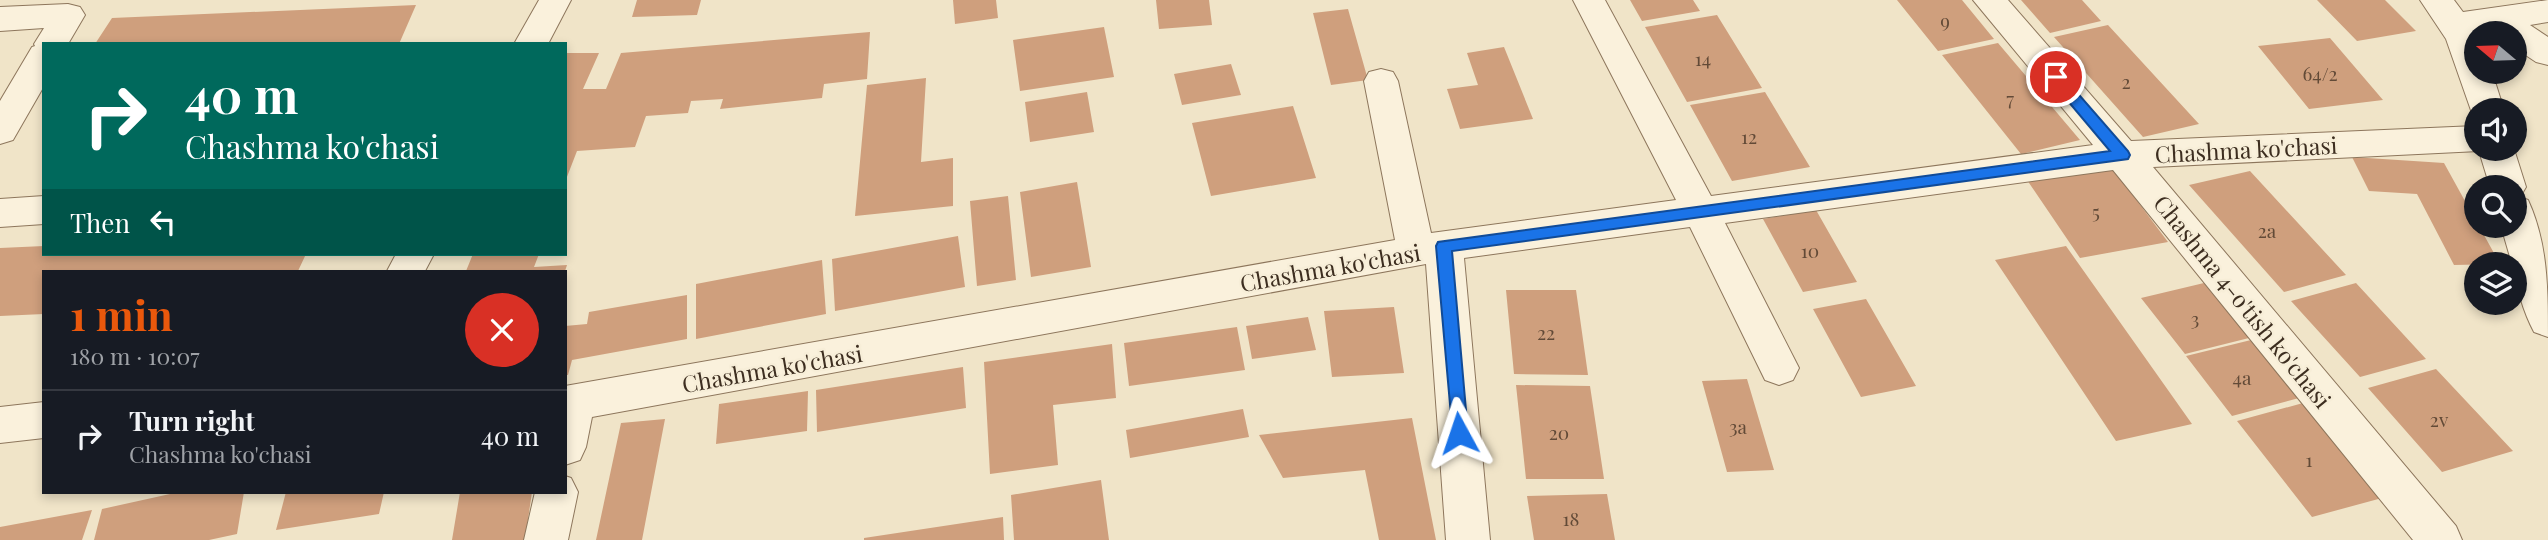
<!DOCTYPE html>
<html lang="en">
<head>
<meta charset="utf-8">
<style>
  :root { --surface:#171b24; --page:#20242c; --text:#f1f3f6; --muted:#9ea1a6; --line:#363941; --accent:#ea580c }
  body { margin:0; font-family:"Playfair Display",serif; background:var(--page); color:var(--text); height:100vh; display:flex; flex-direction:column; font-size:26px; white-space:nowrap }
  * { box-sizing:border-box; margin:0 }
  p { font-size:23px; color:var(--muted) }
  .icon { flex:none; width:38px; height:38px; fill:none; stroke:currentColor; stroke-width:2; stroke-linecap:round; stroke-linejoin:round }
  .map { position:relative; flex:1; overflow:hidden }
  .panel { position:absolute; left:42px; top:270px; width:525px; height:224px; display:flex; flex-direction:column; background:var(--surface); border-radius:0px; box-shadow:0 4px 10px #0003 }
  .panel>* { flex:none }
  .guide { position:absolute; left:42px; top:42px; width:525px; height:214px; border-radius:0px; box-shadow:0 4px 10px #0003; background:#00695c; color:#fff; overflow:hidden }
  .needle { width:46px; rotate:289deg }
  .tools { position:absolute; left:2464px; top:21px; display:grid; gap:14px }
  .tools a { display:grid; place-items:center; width:63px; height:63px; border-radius:50%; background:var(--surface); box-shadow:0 4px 10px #0003; font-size:35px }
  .pin { position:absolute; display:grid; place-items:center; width:60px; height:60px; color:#fff; margin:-30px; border:4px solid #fff; border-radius:50%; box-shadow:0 2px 7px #0007 }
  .me { position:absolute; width:77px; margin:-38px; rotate:355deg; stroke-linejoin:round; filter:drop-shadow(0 0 5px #0008) }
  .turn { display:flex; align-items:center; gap:24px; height:147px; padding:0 28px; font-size:32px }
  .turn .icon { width:91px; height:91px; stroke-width:2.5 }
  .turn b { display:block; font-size:49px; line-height:60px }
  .then { display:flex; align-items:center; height:66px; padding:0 28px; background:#0003; gap:14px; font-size:26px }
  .round { display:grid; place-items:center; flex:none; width:74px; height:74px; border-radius:37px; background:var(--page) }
  .overview { display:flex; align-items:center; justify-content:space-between; height:119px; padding:0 28px }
  h1 { font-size:42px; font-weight:700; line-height:52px; color:var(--accent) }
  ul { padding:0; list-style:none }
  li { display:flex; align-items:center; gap:21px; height:91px; padding:0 28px; border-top:2px solid var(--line) }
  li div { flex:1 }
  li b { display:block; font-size:26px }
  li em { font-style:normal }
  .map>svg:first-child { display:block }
</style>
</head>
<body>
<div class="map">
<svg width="2548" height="540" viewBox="0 0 2548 540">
  <rect width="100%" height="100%" fill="#f0e4c8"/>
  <path fill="#cf9f7d" d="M637 0H701L697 15 632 17Z
    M953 0H996L998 18 955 24Z
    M1156 0H1209L1212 25 1159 29Z
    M1630 0H1693L1700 11 1642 21Z
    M1897 0H1962L1994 39 1938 51Z
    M2021 0H2082L2101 21 2050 33Z
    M2317 0H2385L2416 31 2357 41Z
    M416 5 399 44H95L112 18Z
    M1348 9 1368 80 1331 85 1313 13Z
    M1717 15 1762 88 1687 102 1645 27Z
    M2108 25 2199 124 2143 137 2054 37Z
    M1104 27 1114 77 1020 91 1013 40Z
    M870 32 867 79 824 84 822 98 720 109 723 99 691 101 688 113 646 116 635 147 577 151 565 182V53H599L583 89H606L621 53Z
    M2330 38 2383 100 2309 109 2258 46Z
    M1998 43 2080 140 2021 154 1942 55Z
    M1504 47 1533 119 1460 129 1447 89 1478 85 1467 53Z
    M1231 64 1241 95 1182 105 1174 74Z
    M926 78 921 162 953 158V206L855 216 867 85Z
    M1087 92 1094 132 1030 142 1025 102Z
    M1765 92 1810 167 1732 181 1690 105Z
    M1293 106 1316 178 1211 196 1192 123Z
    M2352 157 2444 163 2476 221V226H2479L2500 264 2454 265 2417 194 2369 191Z
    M2111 166 2168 242 2080 258 2027 180Z
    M2250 171 2346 275 2284 292 2189 185Z
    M1077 182 1091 267 1031 277 1020 192Z
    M1008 196 1016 280 977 286 970 201Z
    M1816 210 1857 282 1803 292 1763 219Z
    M958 236 965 287 835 311 832 259Z
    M44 246V254H306L298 271H44V314L0 316V248Z
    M2066 246 2134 342 2192 424 2116 441 1995 260Z
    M473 254H539L534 267 567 265 565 271H466Z
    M822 260 826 314 696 339V284Z
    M2204 283 2249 338 2185 354 2141 298Z
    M2356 283 2426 359 2360 377 2291 301Z
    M1506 290H1576L1588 375 1514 374Z
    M687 295V339L572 360 568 375H565V326L587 324 589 312Z
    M1866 299 1916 386 1861 397 1813 309Z
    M1394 307 1404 373 1332 377 1324 311Z
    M1308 317 1316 350 1252 359 1246 326Z
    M1237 327 1245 370 1129 386 1124 343Z
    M2251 340 2299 398 2232 416 2186 356Z
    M1112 344 1116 398 1053 405 1058 465 990 474 984 362Z
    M963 367 966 408 817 432 816 390Z
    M2436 369 2513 451 2442 472 2368 388Z
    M1747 379 1774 470 1727 472 1702 381Z
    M1516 385 1590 386 1604 479H1526Z
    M808 391 807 431 716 444 719 404Z
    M2303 403 2382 498 2312 517 2237 421Z
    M1243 409 1249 437 1130 458 1126 430Z
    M1412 418 1436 540H1379L1365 470 1283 478 1259 435Z
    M665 419 642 540H596L621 423Z
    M1101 480 1109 540H1014L1011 495Z
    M179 492H244L237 534 209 540H94L102 509Z
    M286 492H384L379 514 276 530Z
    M460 492H532L525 540H452Z
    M1607 494 1615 540H1534L1527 496Z
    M92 510 82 540H0V527Z
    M1003 517 1004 540H864V538Z"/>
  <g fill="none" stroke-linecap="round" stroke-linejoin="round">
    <defs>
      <path id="minor" d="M539 0H571L548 44H514Z
        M1573 0H1605L1711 196 2093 145 1973 0H2008L2131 141 2476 126V149H2514L2526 187 2520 197 2528 200C2548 243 2548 290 2548 337L2534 332C2524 313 2515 286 2515 264H2512L2501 226H2515V187H2490L2479 151 2153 167 2456 526 2462 540H2413L2113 170 1725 223 1799 368 1793 380 1779 385 1765 380 1690 227 1464 258 1490 540H1446L1426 264 592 417 586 447 580 460 565 465V386L1395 240 1364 81 1369 72 1381 69 1393 72 1398 81 1431 233 1676 200Z
        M2420 0H2454L2463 12 2548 0V22L2530 25 2548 37V65L2536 62 2515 48V33H2476V72H2492L2504 110H2476V120L2474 119 2446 39Z
        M68 4 80 7 85 15 68 44H44V86L13 140 0 144V101L32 47 35 46 34 44 44 28 0 31V7Z
        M44 196V224L0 227V199Z
        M396 254H434L425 271H387Z
        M44 402V438L0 443V407Z
        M565 476 571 478 578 492 568 540H524L535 492H565Z"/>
    </defs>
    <use href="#minor" stroke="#8d765c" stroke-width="2"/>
    <use href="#minor" fill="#faf1dc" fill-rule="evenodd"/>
  </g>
  <path fill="#1a73e8" stroke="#114b97" stroke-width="2" d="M2056 72 2061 74 2128 151 2130 155 2128 159 1452 251 1468 433 1465 438 1459 441 1453 438 1436 246 1438 242 2110 151 2051 81 2049 77Z"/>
  <g text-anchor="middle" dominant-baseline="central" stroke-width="5" stroke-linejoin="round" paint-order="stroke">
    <g font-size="19" fill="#624a37">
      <text x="1945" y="20">9</text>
      <text x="1703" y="58">14</text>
      <text x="2320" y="73">64/2</text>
      <text x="2126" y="81">2</text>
      <text x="2010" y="98">7</text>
      <text x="1749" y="136">12</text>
      <text x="2096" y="211">5</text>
      <text x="2267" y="230">2a</text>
      <text x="1810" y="250">10</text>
      <text x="2195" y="318">3</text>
      <text x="1546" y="332">22</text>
      <text x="2242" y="377">4a</text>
      <text x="2439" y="419">2v</text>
      <text x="1738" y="426">3a</text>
      <text x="1559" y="432">20</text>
      <text x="2309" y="459">1</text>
      <text x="1571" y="518">18</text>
    </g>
    <g font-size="23" fill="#3d2e20" stroke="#f7eed8">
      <text transform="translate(2246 149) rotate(-3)">Chashma ko'chasi</text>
      <text transform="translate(1330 267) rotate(-10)">Chashma ko'chasi</text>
      <text transform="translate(2243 301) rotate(51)">Chashma 4-o'tish ko'chasi</text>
      <text transform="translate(772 368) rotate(-10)">Chashma ko'chasi</text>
    </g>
  </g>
</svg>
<div class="tools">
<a><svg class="needle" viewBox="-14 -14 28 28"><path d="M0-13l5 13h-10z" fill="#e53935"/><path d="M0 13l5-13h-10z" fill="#9ea1a6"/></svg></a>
<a><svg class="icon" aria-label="sound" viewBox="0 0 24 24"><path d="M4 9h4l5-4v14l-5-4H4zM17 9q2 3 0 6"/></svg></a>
<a><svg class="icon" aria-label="search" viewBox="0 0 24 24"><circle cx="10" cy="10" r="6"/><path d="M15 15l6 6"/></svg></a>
<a><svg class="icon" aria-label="layers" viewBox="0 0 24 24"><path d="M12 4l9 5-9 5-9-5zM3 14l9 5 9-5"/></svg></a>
</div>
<div class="pin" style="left:2056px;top:77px;background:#d93025"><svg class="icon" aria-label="arrive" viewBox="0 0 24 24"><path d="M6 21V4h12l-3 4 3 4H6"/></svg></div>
<svg class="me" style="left:1459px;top:433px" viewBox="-20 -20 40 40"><path d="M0-17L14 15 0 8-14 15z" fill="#1a73e8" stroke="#fff" stroke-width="4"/></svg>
<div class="guide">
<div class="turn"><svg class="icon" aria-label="right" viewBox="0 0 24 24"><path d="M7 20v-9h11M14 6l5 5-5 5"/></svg><div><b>40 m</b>Chashma ko'chasi</div></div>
<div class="then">Then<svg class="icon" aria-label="left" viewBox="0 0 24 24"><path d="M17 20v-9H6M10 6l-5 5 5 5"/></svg></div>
</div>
<section class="panel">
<div class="overview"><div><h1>1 min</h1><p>180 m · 10:07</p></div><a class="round" style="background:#d93025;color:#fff"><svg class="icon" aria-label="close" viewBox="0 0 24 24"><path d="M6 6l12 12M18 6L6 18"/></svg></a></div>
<ul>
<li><svg class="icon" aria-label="right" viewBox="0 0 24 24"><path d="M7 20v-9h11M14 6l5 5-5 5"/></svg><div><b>Turn right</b><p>Chashma ko'chasi</p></div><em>40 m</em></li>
</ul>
</section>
</div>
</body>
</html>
